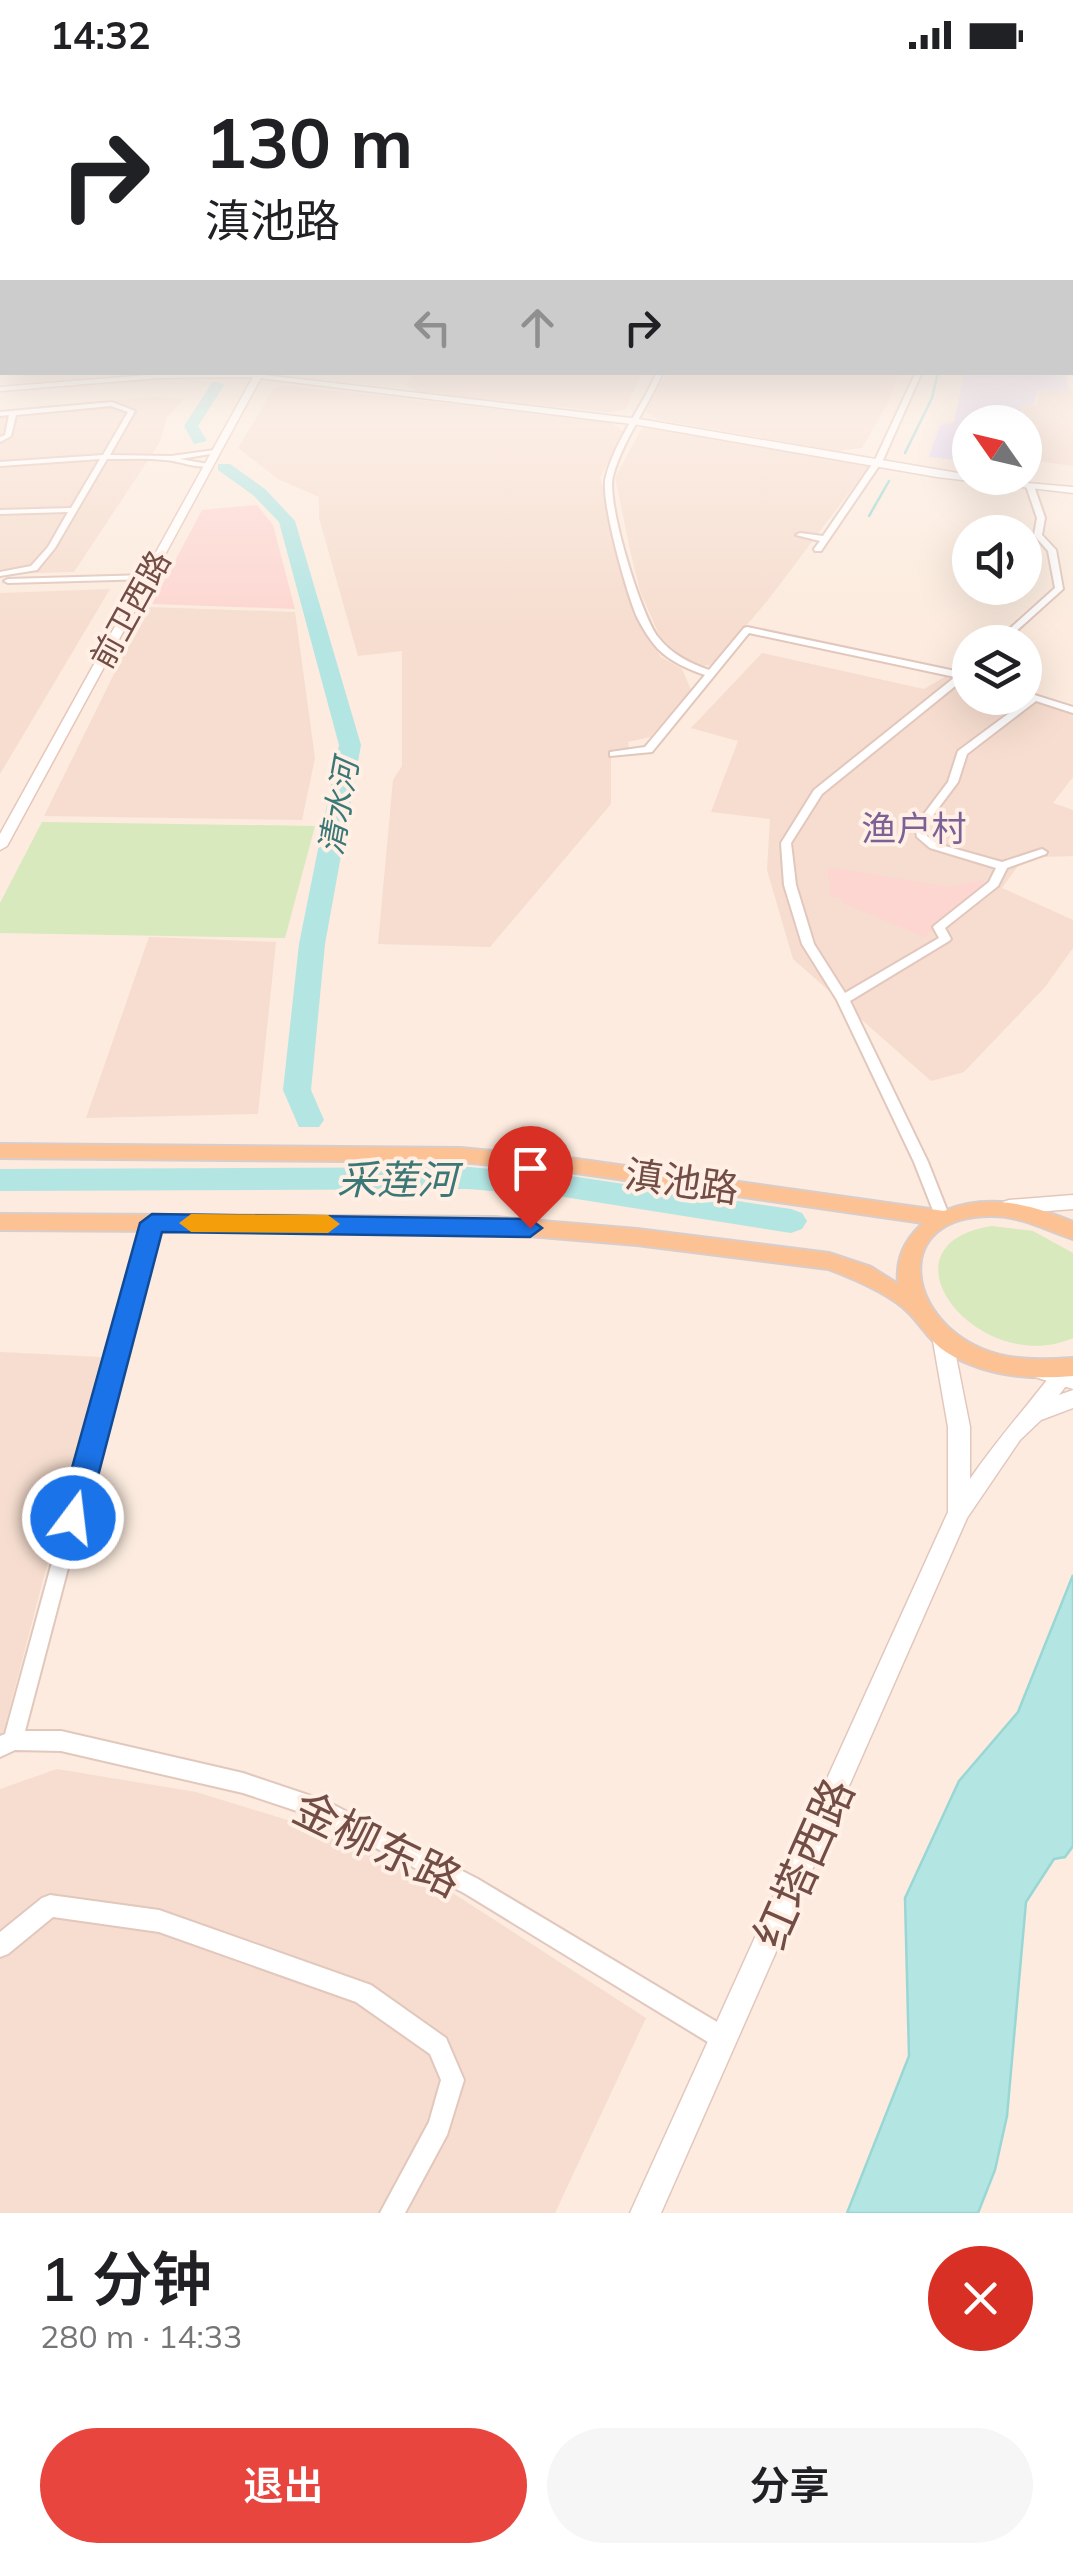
<!DOCTYPE html>
<html lang="zh">
<head>
<meta charset="utf-8">
<style>
  :root { --surface:#fff; --page:#f6f6f6; --text:#202124; --muted:#757577; --accent:#e9453f }
  body { margin:0; font-family:Mulish,"Noto Sans SC",sans-serif; background:var(--page); color:var(--text); height:100vh; display:flex; flex-direction:column; font-size:38px; white-space:nowrap }
  * { box-sizing:border-box; margin:0 }
  p { font-size:32px; color:var(--muted) }
  .icon { flex:none; width:55px; height:55px; fill:none; stroke:currentColor; stroke-width:2; stroke-linecap:round; stroke-linejoin:round }
  .map { position:relative; height:2143px; overflow:hidden }
  .sheet { display:flex; flex-direction:column; background:var(--surface); flex:1 }
  .sheet>* { flex:none }
  .top-card { position:absolute; left:0px; top:0px; width:1075px; height:305px; box-shadow:0 10px 40px #0002; background:#fff; color:var(--text); overflow:hidden }
  .needle { width:65px; rotate:304deg }
  .controls { position:absolute; left:952px; top:335px; display:grid; gap:20px }
  .controls a { display:grid; place-items:center; width:90px; height:90px; border-radius:50%; background:var(--surface); box-shadow:0 10px 40px #0002; font-size:50px }
  .pin { position:absolute; display:grid; place-items:center; width:85px; height:85px; color:#fff; margin:-102px -42px; border-radius:50% 50% 50% 0; rotate:-45deg; box-shadow:0 0 10px #0007 }
  .pin .icon { rotate:45deg }
  .me { position:absolute; width:110px; margin:-55px; rotate:15deg; stroke-linejoin:round; filter:drop-shadow(0 0 8px #0008) }
  .turn { display:flex; align-items:center; gap:35px; height:210px; padding:0 40px; font-size:45px }
  .turn .icon { width:130px; height:130px; stroke-width:2.5 }
  .turn b { display:block; font-size:70px; line-height:85px }
  .lanes { display:flex; align-items:center; height:95px; padding:0 40px; background:#0003; justify-content:center; gap:50px; direction:ltr }
  .lanes .off { opacity:.35 }
  .round { display:grid; place-items:center; flex:none; width:105px; height:105px; border-radius:52px; background:var(--page) }
  .overview { display:flex; align-items:center; justify-content:space-between; height:170px; padding:0 40px }
  h1 { font-size:60px; font-weight:600; line-height:75px }
  .primary-button { display:flex; gap:20px; margin-top:auto; padding:20px 40px }
  .primary-button a { flex:1; height:115px; border-radius:60px; background:var(--accent); color:#fff; font-size:40px; font-weight:600; line-height:115px; text-align:center }
  .primary-button a+a { background:var(--page); color:var(--text) }
  .status { display:flex; justify-content:space-between; align-items:center; height:70px; padding:0 50px; background:var(--surface); direction:ltr }
  .status svg { height:28px; fill:currentColor }
  .map>svg:first-child { display:block }
</style>
</head>
<body>
<div class="status"><b>14:32</b><svg viewBox="0 0 49 12"><path d="M0 12V9h3v3zM5 12V6h3v6zM10 12V3h3v9zM15 12V0h3v12zM26 1h20v11H26zM47 4h2v5h-2z"/></svg></div>
<div class="map">
<svg width="1073" height="2143" viewBox="0 0 1073 2143">
  <rect width="100%" height="100%" fill="#fcebde"/>
  <path fill="#f6ddcf" d="M411 303V302L642 303 626 339 609 342 419 323 406 316Z
    M698 303V302L899 303 889 331 862 378 837 381 658 350 646 342 665 305Z
    M289 316 610 352 625 362 600 407 640 555 661 587 682 599 691 620 650 667 628 672 629 679 611 680V734L490 877 378 874 393 710 402 696V581L358 586 319 448V427L278 409 238 378 274 318Z
    M1040 321H1073V396L1025 389V359L1030 358 1021 335H1037Z
    M156 327 184 329 167 347 160 372 74 502 0 504V340Z
    M657 356 870 395 768 530 712 595 702 596 681 586 660 567 640 521 630 480 615 407 642 358Z
    M110 519 0 704V523Z
    M147 537 295 542 315 688 302 750 44 746Z
    M762 583 924 619 950 604 970 611V628H1021L1073 643V707L1053 733 1073 740V786L1041 787 1020 793 1002 818 1073 850V878L1045 917 964 1002 931 1011 793 889 767 800 770 749 711 742 738 671 691 658Z
    M149 867 276 872 258 1044 86 1048Z
    M0 1282 101 1287 3 1664H0Z
    M57 1699 196 1722 320 1760 445 1818 646 1948 555 2143H0V1719Z"/>
  <path fill="#fdd6d1" d="M257 435 273 455 295 539 152 534 202 440Z
    M827 797 950 817 984 810 983 819 924 867 843 833 841 827 831 828Z"/>
  <path fill="#e8dbf8" d="M964 303H1066L1069 321 1038 320 1034 334 1020 335 1029 358 1025 359V352H970V391L929 387 940 355 954 353Z"/>
  <path fill="#d7e9bd" d="M42 752 315 756 285 868 0 863V833Z
    M992 1156 1033 1161 1073 1183V1268C979 1309 871 1175 992 1156Z"/>
  <path fill="#b3e5e3" stroke="#99d7d5" stroke-width="2.5" d="M1073 1505V1776L1065 1787 1054 1789 1026 1832 1007 2046 995 2100 978 2143H847L909 1986 905 1828 959 1711 1018 1642Z"/>
  <g fill="none" stroke-linecap="round" stroke-linejoin="round">
    <path stroke="#99d7d5" stroke-width="2.5" d="M905 383 932 328 938 302
      M869 446 889 411"/>
    <path fill="#b3e5e3" fill-rule="evenodd" d="M213 311 225 314 198 356 207 371 194 374 184 356Z
      M218 394H230L265 419 295 451 361 675 325 874 311 1020 324 1050 319 1057H299L283 1020 299 874 339 675 279 452 253 425 218 400Z
      M468 1097 564 1105 791 1139 802 1143 807 1151 802 1159 791 1163 564 1127 468 1119 0 1121V1099Z"/>
    <defs>
      <path id="minor" d="M1072 289H1073V293H1072Z
        M657 302H663C648 337 623 370 613 406 606 432 641 545 658 567 671 584 689 593 709 600L744 558 747 557 960 602 970 596V610L964 609 822 724 791 773 796 815 814 874 845 923 939 868 933 857 935 855 989 812 996 798 930 778 917 767 915 756 948 712 958 681 1028 629 1024 628 1025 622 1073 637V643L1036 631 967 684 958 712 925 756 927 766 938 774 1002 792 1042 779 1047 782 1046 784 1007 798 998 816 945 858 951 869 949 871 850 931 928 1092 950 1148 948 1152H938L936 1148 914 1092 837 930 802 874 784 815 781 773 814 720 955 607 749 563 652 682 610 686V682L645 677 705 605C688 599 671 592 658 579 650 570 643 559 637 547 627 524 599 427 606 406 616 369 642 337 657 302Z
        M916 302H922L883 390 821 481H815L814 479 820 471 796 465 800 463 823 466 875 390Z
        M112 332 135 341 110 385 171 386 215 380 217 383 180 389 213 395C196 400 182 391 165 390 146 388 126 389 107 389L55 478 37 500 0 506V502L31 496 48 477 68 442 0 444V440L71 438 100 389 0 396V392L103 385 128 342 111 336 16 345 11 366 0 372V367L5 365 9 345 0 346V342Z
        M1030 414 1034 416 1045 448 1042 465 1056 480 1063 519 1004 572H995L1055 518 1048 481 1034 465 1037 448 1026 416Z
        M147 505 151 507 150 509 8 513 4 511 8 509Z
        M152 1148 157 1149 159 1153 25 1661H61L243 1703 326 1731 478 1809 732 1961 735 1969 732 1977 724 1980 716 1977 464 1823 315 1747 243 1723 61 1681 15 1680 0 1687V1666L5 1664 145 1153 147 1149Z
        M50 1825 159 1840 371 1915 446 1968 464 2010 447 2065 405 2143H380L429 2052 441 2010 430 1984 356 1932 159 1862 53 1847 8 1884 0 1887V1862L42 1828Z"/>
      <path id="tertiary" d="M248 303 639 349 970 405V408L1073 417V423L937 407 639 355 251 307Z
        M943 1263 950 1265 953 1271 970 1357V1409C998 1368 1031 1332 1061 1292L1073 1291V1307L1059 1325 1073 1320V1338L1041 1350 1020 1370 967 1448 661 2143H630L948 1442V1357L933 1271 936 1265Z"/>
      <path id="secondary" d="M256 302H264L7 776 0 780V764L253 307 160 308 0 321V317L160 304Z
        M1073 1125V1139L1009 1144 1003 1142 1000 1137 1003 1132 1009 1130Z
        M1042 1293 1073 1303V1319L1035 1307 1032 1301 1035 1295Z"/>
      <path id="primary" d="M0 1074 461 1078 576 1089 944 1141C989 1123 1031 1134 1073 1152V1169C1045 1160 1022 1146 992 1146 892 1145 904 1246 982 1279 1010 1291 1043 1290 1073 1288V1306C1029 1310 984 1306 946 1282 929 1271 922 1256 909 1243 890 1224 852 1208 828 1199L637 1175 494 1163 0 1160V1144L494 1147 637 1159 829 1183 871 1197 898 1214C896 1188 904 1171 923 1153L576 1103 461 1092 0 1088Z"/>
    </defs>
    <use href="#minor" stroke="#e2c7bd" stroke-width="4"/>
    <use href="#tertiary" stroke="#e2c7bd" stroke-width="3"/>
    <use href="#secondary" stroke="#e7c6ba" stroke-width="3"/>
    <use href="#primary" stroke="#d8cdcb" stroke-width="4"/>
    <use href="#minor" fill="#fff" fill-rule="evenodd"/>
    <use href="#tertiary" fill="#fff" fill-rule="evenodd"/>
    <use href="#secondary" fill="#fff" fill-rule="evenodd"/>
    <use href="#primary" fill="#fdc294" fill-rule="evenodd"/>
  </g>
  <linearGradient id="sky" x2="0" y2="1"><stop stop-color="#93c8e6"/><stop offset="0.46" stop-color="#fef6f0"/><stop offset="1" stop-color="#fef6f0" stop-opacity="0"/></linearGradient>
  <rect width="1073" height="557" fill="url(#sky)"/>
  <path fill="#1a73e8" stroke="#114b97" stroke-width="2.5" d="M152 1144 530 1149 542 1158 530 1167 162 1162 87 1448 83 1457 73 1461 63 1457 58 1448 140 1153Z"/>
  <path fill="#f59e0b" d="M191 1144 328 1145 340 1154 328 1163 191 1162 179 1153Z"/>
  <g text-anchor="middle" dominant-baseline="central" stroke-width="8" stroke-linejoin="round" paint-order="stroke">
    <g font-size="32" fill="#724d46" stroke="#ffefe4">
      <text transform="translate(130 539) rotate(-61)">前卫西路</text>
    </g>
    <g font-size="32" font-style="italic" fill="#3a7877" stroke="#ffefe4">
      <text transform="translate(338 737) rotate(-80)">清水河</text>
    </g>
    <g font-size="35" fill="#7a6196" stroke="#ffefe4">
      <text x="914" y="758">渔户村</text>
    </g>
    <g font-size="38" fill="#724d46" stroke="#ffefe4">
      <text transform="translate(682 1111) rotate(8)">滇池路</text>
    </g>
    <g font-size="40" font-style="italic" fill="#3a7877" stroke="#ffefe4">
      <text x="397" y="1109">采莲河</text>
    </g>
    <g font-size="45" fill="#724d46" stroke="#ffefe4">
      <text transform="translate(378 1773) rotate(26)">金柳东路</text>
      <text transform="translate(803 1793) rotate(-66)">红塔西路</text>
    </g>
  </g>
</svg>
<div class="controls">
<a><svg class="needle" viewBox="-14 -14 28 28"><path d="M0-13l5 13h-10z" fill="#e53935"/><path d="M0 13l5-13h-10z" fill="#757577"/></svg></a>
<a><svg class="icon" aria-label="sound" viewBox="0 0 24 24"><path d="M4 9h4l5-4v14l-5-4H4zM17 9q2 3 0 6"/></svg></a>
<a><svg class="icon" aria-label="layers" viewBox="0 0 24 24"><path d="M12 4l9 5-9 5-9-5zM3 14l9 5 9-5"/></svg></a>
</div>
<div class="pin" style="left:530px;top:1158px;background:#d93025"><svg class="icon" aria-label="arrive" viewBox="0 0 24 24"><path d="M6 21V4h12l-3 4 3 4H6"/></svg></div>
<svg class="me" style="left:73px;top:1448px" viewBox="-20 -20 40 40"><circle r="17" fill="#1a73e8" stroke="#fff" stroke-width="3"/><path d="M0-11L8 9 0 5-8 9z" fill="#fff"/></svg>
<div class="top-card">
<div class="turn"><svg class="icon" aria-label="right" viewBox="0 0 24 24"><path d="M7 20v-9h11M14 6l5 5-5 5"/></svg><div><b>130 m</b>滇池路</div></div>
<div class="lanes"><svg class="icon off" aria-label="left" viewBox="0 0 24 24"><path d="M17 20v-9H6M10 6l-5 5 5 5"/></svg><svg class="icon off" aria-label="ahead" viewBox="0 0 24 24"><path d="M12 20V5M6 11l6-6 6 6"/></svg><svg class="icon" aria-label="right" viewBox="0 0 24 24"><path d="M7 20v-9h11M14 6l5 5-5 5"/></svg></div>
</div>
</div>
<section class="sheet">
<div class="overview"><div><h1>1 分钟</h1><p>280 m · 14:33</p></div><a class="round" style="background:#d93025;color:#fff"><svg class="icon" aria-label="close" viewBox="0 0 24 24"><path d="M6 6l12 12M18 6L6 18"/></svg></a></div>
<div class="primary-button"><a>退出</a><a>分享</a></div>
</section>
</body>
</html>
